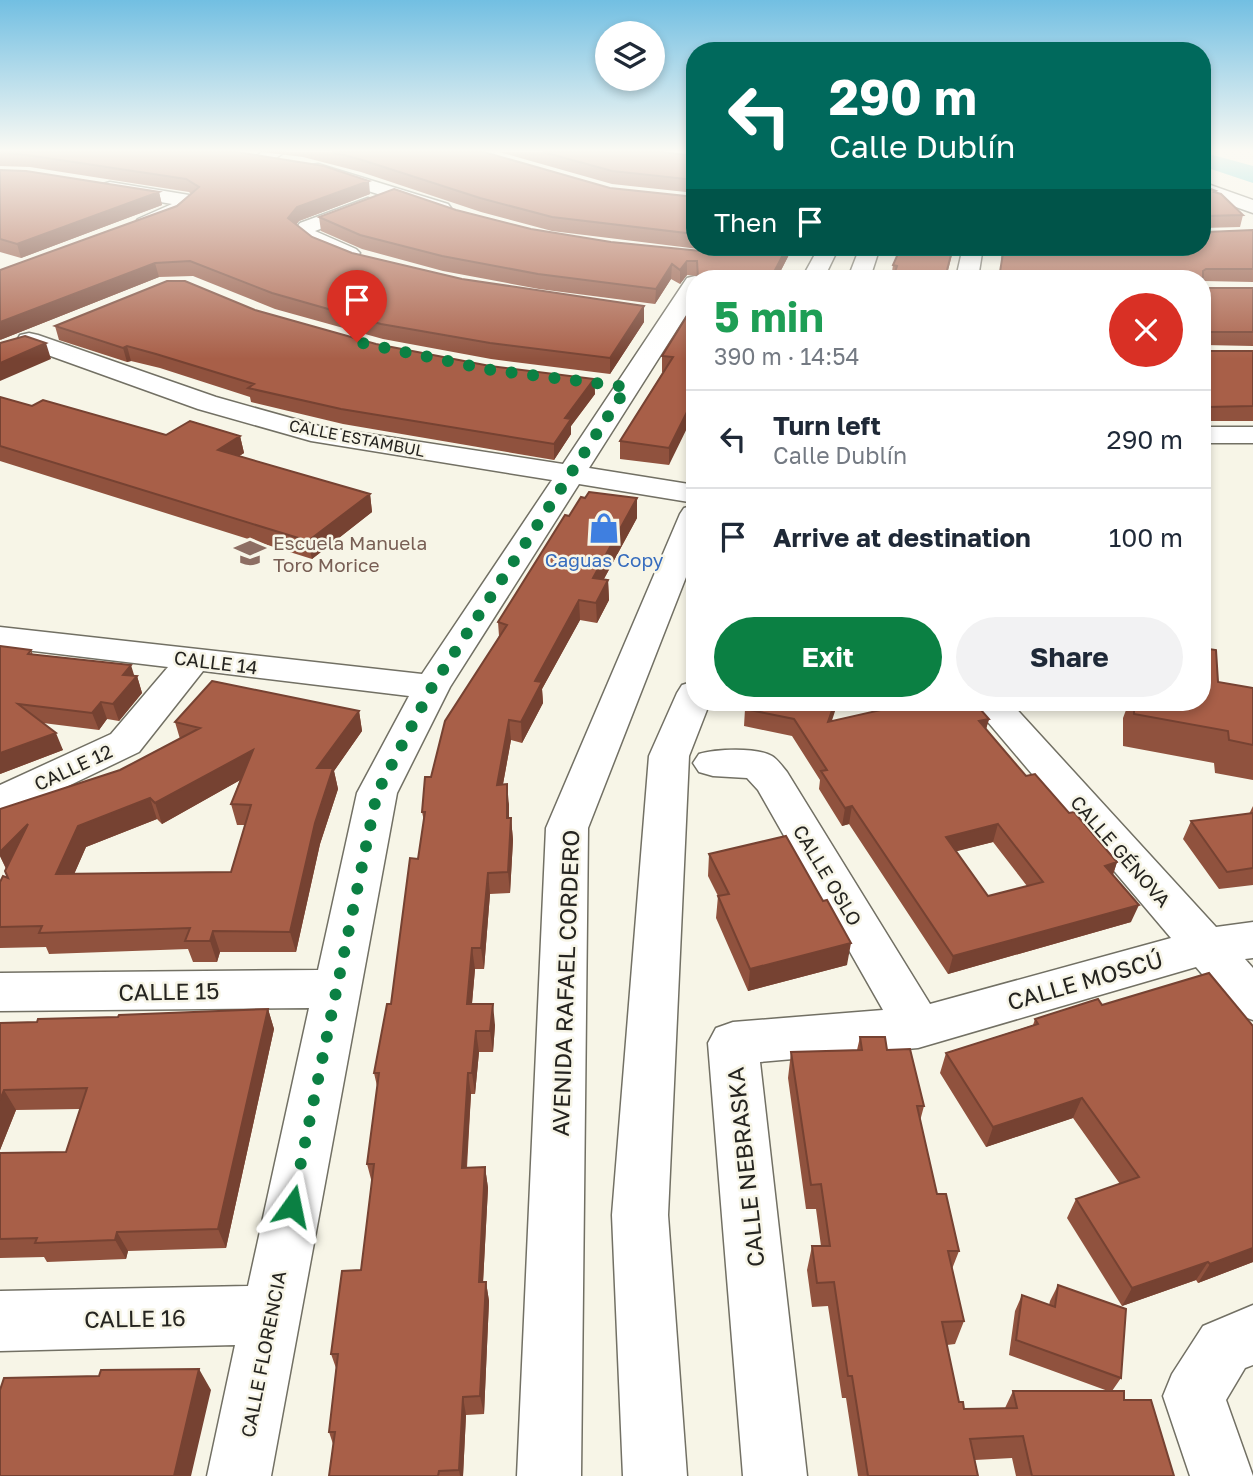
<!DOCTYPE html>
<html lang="en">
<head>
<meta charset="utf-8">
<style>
  :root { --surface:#fff; --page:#f2f2f3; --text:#1f2937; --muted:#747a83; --line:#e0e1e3; --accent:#0b8043 }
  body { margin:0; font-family:"Golos Text",sans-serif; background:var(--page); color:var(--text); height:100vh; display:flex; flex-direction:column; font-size:26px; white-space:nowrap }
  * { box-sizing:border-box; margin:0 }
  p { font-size:23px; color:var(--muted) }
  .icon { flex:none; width:38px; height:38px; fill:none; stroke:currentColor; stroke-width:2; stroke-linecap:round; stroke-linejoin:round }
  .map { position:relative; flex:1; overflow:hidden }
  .sheet { position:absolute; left:686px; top:270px; width:525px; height:441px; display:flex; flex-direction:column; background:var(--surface); border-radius:28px; box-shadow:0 4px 10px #0003 }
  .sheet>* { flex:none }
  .top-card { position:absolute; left:686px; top:42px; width:525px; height:214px; border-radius:28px; box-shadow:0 4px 10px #0003; background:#00695c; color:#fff; overflow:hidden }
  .buttons { position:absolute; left:595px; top:21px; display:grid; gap:14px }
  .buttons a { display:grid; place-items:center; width:70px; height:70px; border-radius:50%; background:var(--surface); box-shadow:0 4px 10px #0003; font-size:35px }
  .pin { position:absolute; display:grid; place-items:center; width:60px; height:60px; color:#fff; margin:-72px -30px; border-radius:50% 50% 50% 0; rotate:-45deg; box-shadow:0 0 7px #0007 }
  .pin .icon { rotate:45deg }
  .me { position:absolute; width:77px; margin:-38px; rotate:12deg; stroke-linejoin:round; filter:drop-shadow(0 0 5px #0008) }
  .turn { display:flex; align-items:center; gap:24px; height:147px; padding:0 28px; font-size:32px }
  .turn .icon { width:91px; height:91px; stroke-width:2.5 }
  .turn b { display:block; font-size:49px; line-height:60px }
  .then { display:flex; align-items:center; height:66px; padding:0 28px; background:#0003; gap:14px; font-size:26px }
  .round { display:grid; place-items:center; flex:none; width:74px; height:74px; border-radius:37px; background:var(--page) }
  .summary { display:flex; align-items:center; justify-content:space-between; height:119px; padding:0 28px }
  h1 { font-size:42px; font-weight:700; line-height:52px; color:#1e9e55 }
  .action { display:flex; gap:14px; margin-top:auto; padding:14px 28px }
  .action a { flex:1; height:80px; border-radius:42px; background:var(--accent); color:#fff; font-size:28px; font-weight:700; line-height:80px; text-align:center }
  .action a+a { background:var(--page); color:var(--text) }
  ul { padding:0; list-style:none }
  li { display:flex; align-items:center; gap:21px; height:98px; padding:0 28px; border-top:2px solid var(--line) }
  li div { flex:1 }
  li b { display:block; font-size:26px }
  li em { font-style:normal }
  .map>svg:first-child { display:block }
</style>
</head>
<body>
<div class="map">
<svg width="1253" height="1476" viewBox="0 0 1253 1476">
  <rect width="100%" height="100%" fill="#f7f5e7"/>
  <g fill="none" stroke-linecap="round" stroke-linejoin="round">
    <path fill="#61d0d8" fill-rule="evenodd" d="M1202 152 1253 166V183L1202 166Z"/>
    <defs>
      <path id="minor" d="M262 152H285L268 163H256L253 159Z
        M318 164 448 204 451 208 441 214 434 212 312 173 309 169 312 165Z
        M110 182 189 195 199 201C187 216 156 232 138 227L135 223 138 219 172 204 103 192 101 188 103 184Z
        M1202 182 1253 200V213L1202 195Z
        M368 198 375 200 378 204 375 208 315 231 356 249 360 253 356 257C339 262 304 247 293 232L300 223Z
        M963 247H983L978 278H956Z
        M695 276 703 278H695V301L589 468 695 485V503L579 484 450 687 397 793 271 1476H207L235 1345 0 1351V1291L248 1286 309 1008 0 1011V973L318 970 357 793 409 696 203 671 139 752 14 812 0 816V785L111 734 168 667 0 647V627L422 674 552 480 311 441 198 409 20 345 17 340 20 335 29 333 38 335 216 397 323 427 563 464 687 278Z
        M1202 427H1253V443H1202Z
        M971 702H1010L1216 927 1253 922V958L1245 959 1253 968V1020L1236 1014 1196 967 918 1048 760 1062 807 1476H743L708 1043 716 1028 733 1022 883 1010 758 790 747 778 713 776 699 772 693 763 699 754C715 749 757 747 772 756 777 759 783 767 787 772L930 1004 1171 938Z
        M1253 1305V1365L1245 1368 1226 1400 1253 1476H1190L1163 1396 1172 1374 1203 1326Z"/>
      <path id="major" d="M819 247H839L824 278H802Z
        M860 247H880L870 278H848Z
        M695 505V554L588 828 581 1476H517L546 828 680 514 684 508Z
        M695 681V702H710L689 756 668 1215 687 1476H623L612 1215 649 756 677 693 682 685Z"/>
    </defs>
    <use href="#minor" stroke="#727064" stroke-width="3"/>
    <use href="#major" stroke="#727064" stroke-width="3"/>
    <use href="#minor" fill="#fff" fill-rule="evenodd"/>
    <use href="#major" fill="#fff" fill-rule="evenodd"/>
  </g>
  <path fill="#90523e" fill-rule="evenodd" d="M0 152 370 194 299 221 296 225 312 237 352 253 644 322 610 374 491 359 383 339 275 309 193 276 159 277 0 340 191 194 189 192 30 167 0 166Z
    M262 152H484L610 188 695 197V247H793L777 278H697V276L687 275 680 284 671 279 655 304 539 289 443 271 362 249 321 231 319 217 456 210 531 229 611 242 711 252 715 251 552 231 481 212 361 172 303 157Z
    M499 152H663L695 156V193L612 184Z
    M0 170 159 192 162 205 21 258 0 252Z
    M1202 186 1216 191V192L1243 215 1240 227 1203 228V230L1206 232 1253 230V282L1203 281V285L1206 288H1253V346L1204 345V348L1206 351H1253V421H1205L1204 424H1202V278L1001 262 1002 247H1202Z
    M901 247H954L946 278H891L893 265Z
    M695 303 669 465 620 459V441L663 372H662V356Z
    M255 310 376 344 490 366 594 379 595 394 571 426V434L554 460 343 424 251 402 250 397 160 368 131 361 127 362 59 340 55 326Z
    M0 397 32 406 166 435 240 436 244 453 239 456 370 494 372 512 312 559 0 461Z
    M585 498H637V518L604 579 608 580 609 600 597 623 580 620 542 689 543 703 522 743 511 740 503 784 509 805V818H511L513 840 510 893 490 894 484 969H475L472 1004 495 1025 493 1052H479L475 1094H471L467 1168 485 1167 488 1188 483 1282H486L489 1301 484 1414 466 1415 463 1476H329L333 1444 329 1432 336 1368 331 1354 361 1270 372 1183 367 1164 377 1086 374 1073 391 1004 418 859 424 821 422 812 431 777 499 636 498 622 569 516Z
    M31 650 33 655 137 676 142 693 119 721 107 719 99 730 43 723 63 750 0 774Z
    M1218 682 1253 688V780L1215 773 1214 763 1123 746V718L1129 702H1202Z
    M884 702H974L989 719 986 729 1026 776 1069 813 1117 862 1113 875 1131 922 948 974 849 824 842 826 819 789 820 780 792 736 744 726 745 709 832 721 889 708ZM993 842 1027 886 988 896 956 851Z
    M359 711 362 731 334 771 338 789 320 844 296 952H220L217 962H193L188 949 49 954 46 947 0 948V882L8 878 6 869 0 856 120 770 180 739 175 722ZM240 780 231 804 237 825H245L231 872 74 874 86 847 157 819 162 824Z
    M1253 806V885L1219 889 1183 839 1191 821 1249 814Z
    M709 854 823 901 847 965 748 991 716 918 718 896 708 876Z
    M1102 1005 1253 1026V1262L1198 1283 1196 1280 1122 1306 1067 1218 1076 1199 1120 1184 1073 1118 986 1147 940 1073 946 1053 1033 1025 1035 1019Z
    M268 1009 274 1029 226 1248 128 1251 126 1259 47 1262 44 1257 0 1258V1153L66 1152 80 1109 16 1110 0 1150V1023L37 1022Z
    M860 1037 887 1050 924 1106 920 1121 937 1194 959 1251 952 1269 964 1321 955 1344 947 1345 959 1402 964 1409 1005 1408 1013 1391H1108L1009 1355 1015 1311 1022 1295 1049 1305 1050 1301 1058 1285 1121 1378 1112 1391 1124 1400 1174 1476H1016L1012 1458 975 1460 978 1476H858L846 1398H842L828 1306 812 1307 807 1270 812 1246H821L816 1209H806L788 1078 791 1052 857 1050Z"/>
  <path fill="#764232" d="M369 181 370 194 299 221 290 232 288 218 297 207Z
    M159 192 162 205 21 258 17 244Z
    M787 247H793L777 278H772L773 274Z
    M687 261V275L680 284V270Z
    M155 263 159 277 0 340V322Z
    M672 264 671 279 655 304 656 289Z
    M644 306V322L610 374V358Z
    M46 343 51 359 0 381V363Z
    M127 346 131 361 127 362 123 348Z
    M594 379 595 394 571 426V434L554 460V444L565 418Z
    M695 396V412L669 465V448Z
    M240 436 244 453 222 467 218 450Z
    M370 494 372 512 312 559 308 541Z
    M637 498V518L594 597 593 578Z
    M608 580 609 600 597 623 596 603Z
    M579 600 580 620 542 689 543 703 522 743 521 722 535 681Z
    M131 665 135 678 137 676 142 693 119 721 113 704 123 675Z
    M101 702 107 719 99 730 92 713Z
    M835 702H838L826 739 828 722Z
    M359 711 362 731 334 771 338 789 320 844 296 952 290 932 317 768Z
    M989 719 984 736 979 721Z
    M509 720 511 740 499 806 497 785Z
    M56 733 63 750 0 774V753Z
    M253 750 258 770 162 824 155 803Z
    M507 784 509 805V840L507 818Z
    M150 798 157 819 86 847 65 895 56 874 78 826Z
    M852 806 849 824 842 826 845 808Z
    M511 818 513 840 510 893 508 872Z
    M28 824 9 874 0 856V852Z
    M998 824 993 842 942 855 946 837Z
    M1117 862 1111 880 1105 866Z
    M488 873 490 894 484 969 481 948Z
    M1139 905 1131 922 948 974 953 956Z
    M213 931 220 952 217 962 210 941Z
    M851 943 847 965 748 991 750 969Z
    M472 948 475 969 470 1025 467 1004Z
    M493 1004 495 1025 493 1052 490 1031Z
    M268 1009 274 1029 226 1248 218 1229Z
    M476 1031 479 1052 475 1094 472 1073Z
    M468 1073 471 1094 465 1188 462 1168Z
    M4 1090 16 1110 0 1150V1100Z
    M1082 1098 1073 1118 986 1147 993 1127Z
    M485 1167 488 1188 482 1302 479 1282Z
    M117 1232 128 1251 126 1259 115 1240Z
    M1253 1248V1262L1198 1283 1210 1264Z
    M1208 1262 1196 1280 1122 1306 1132 1288Z
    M486 1282 489 1301 484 1414 480 1396Z
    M199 1369 211 1390 191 1476H174Z
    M463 1397 466 1415 463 1476H460L459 1470Z"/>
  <path fill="#a85f48" stroke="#764232" stroke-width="2" fill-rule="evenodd" d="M0 152H237L324 166 369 181 297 207 288 218 312 237 352 253 462 279 644 306 610 358 490 343 381 324 272 293 190 261 155 263 0 322V270L177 206 199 187 186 179 27 155Z
    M332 152H484L610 188 695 197V234L552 217 480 198 359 159Z
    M543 152H663L695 156V180L612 171Z
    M0 170 26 171 159 192 17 244 0 239Z
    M1202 186 1216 191 1214 192 1221 194 1243 215 1204 216 1203 230 1206 232 1253 230V269H1206L1203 271V285L1206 288H1253V332H1206L1204 334V348L1206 351H1253V406L1208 407 1209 410 1202 409V278H999L1004 247H1202Z
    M394 189 456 210 531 229 611 242 711 252 721 250 722 247H787L773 274V278H698L697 261H687L680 270 672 264 656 289 538 274 442 256 360 235 319 217Z
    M901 247H953L945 278H893L897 266 893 265Z
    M167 281H185L255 310 376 344 490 366 594 379 565 418 571 419 554 444 341 409 248 388 254 384 156 354 127 346 123 348 55 326Z
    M695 303V396L669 448 620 441 673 357 662 356Z
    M25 336 46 343 0 363V343Z
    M0 397 32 406 43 400 166 435 190 421 240 436 218 450 370 494 308 541 0 446Z
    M589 492 637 498 593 578 608 580 596 603 579 600 535 681 542 682 521 722 509 720 497 785 507 784V818H511L508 872 488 873 481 948H472L467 1004H493L490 1031H476L472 1073H468L462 1168 485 1167 479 1282H486L480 1396 463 1397 459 1470 439 1471 438 1476H329L335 1432H329L338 1354H331L342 1271 361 1270 374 1164H367L379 1073H374L387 1004H391L410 858 418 859 425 812H422L425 777H431L445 721 507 625 498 622 565 515 569 516 581 497 585 498Z
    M0 646 31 650 28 654 131 665 123 675 137 676 113 704 101 702 92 713 18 704 56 733 0 753Z
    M1202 648 1216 650 1218 682 1253 688V745L1229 740 1228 731 1134 714V702H1202Z
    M212 681 359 711 317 768H333L315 823 290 932 213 931 210 941H185L190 928 39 933 42 926 0 927V882L3 876 8 878 5 871 28 824 0 852V809L120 770 200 728 175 722ZM253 750 231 804 251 805 231 872 56 874 78 826 150 798 155 803Z
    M749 702H835L828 722 903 705 900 702H974L989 719 979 721 1026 776 1035 774 1069 813 1074 812 1117 862 1105 866 1139 905 953 956 852 806 845 808 821 771 827 770 794 719 745 709ZM998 824 1043 882 988 896 946 837Z
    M1253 813V868L1227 872 1191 821Z
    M786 836 823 901 827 900 851 943 750 969 718 896 729 894 709 854Z
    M1209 973 1253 1026V1248L1210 1264 1208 1262 1132 1288 1076 1199 1139 1177 1082 1098 993 1127 946 1053 1038 1024 1035 1019 1098 999 1102 1005Z
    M268 1009 218 1229 117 1232 115 1240 35 1243 37 1238 0 1239V1153L66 1152 87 1088 4 1090 0 1100V1023L37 1022 38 1019 118 1017 119 1015Z
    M860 1037H885L887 1050 910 1049 924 1106H917L937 1194H946L959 1251H948L964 1321 942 1322 959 1402H963L964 1409 1017 1408 1013 1391H1124V1400H1151L1174 1476H1032L1023 1436 970 1439 978 1476H868L852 1376H848L834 1282 817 1283 812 1246H830L821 1184 811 1185 791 1052 862 1050Z
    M1058 1285 1126 1309 1121 1378 1016 1340 1022 1295 1055 1307Z
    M199 1369 174 1476H0V1390L4 1378 99 1376 101 1370Z"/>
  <linearGradient id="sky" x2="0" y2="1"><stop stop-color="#72bfe2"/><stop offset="0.42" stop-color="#fbfaf4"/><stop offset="1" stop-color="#fbfaf4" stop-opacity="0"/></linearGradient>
  <rect width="1253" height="359" fill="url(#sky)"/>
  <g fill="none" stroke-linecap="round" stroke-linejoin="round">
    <path stroke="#0b8043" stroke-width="12" stroke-dasharray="0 21.6" d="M292 1206 377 793 432 687 627 387 491 370 357 342"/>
  </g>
  <defs>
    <symbol id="shop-bare" viewBox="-9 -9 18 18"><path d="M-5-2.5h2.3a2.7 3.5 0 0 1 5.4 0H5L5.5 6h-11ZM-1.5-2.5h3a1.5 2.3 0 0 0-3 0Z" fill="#3f7fe0" stroke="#f7f5e7" stroke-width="2.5" paint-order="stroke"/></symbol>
    <symbol id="school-bare" viewBox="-9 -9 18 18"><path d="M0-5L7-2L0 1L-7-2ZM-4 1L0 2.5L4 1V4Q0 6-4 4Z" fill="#8d6e63" stroke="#f7f5e7" stroke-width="2.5" paint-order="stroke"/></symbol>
  </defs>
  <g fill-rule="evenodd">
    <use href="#shop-bare" x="582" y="506" width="44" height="44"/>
    <use href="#school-bare" x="228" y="531" width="44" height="44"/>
  </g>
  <g text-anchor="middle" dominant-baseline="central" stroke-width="5" stroke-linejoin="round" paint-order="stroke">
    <g font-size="16" fill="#252420" stroke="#f7f5e7">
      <text transform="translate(357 438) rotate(11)">CALLE ESTAMBUL</text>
    </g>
    <g font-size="19" fill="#785e54" stroke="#f7f5e7" text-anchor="start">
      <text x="273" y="542">Escuela Manuela<tspan x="273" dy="22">Toro Morice</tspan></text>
    </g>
    <g font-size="19" fill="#366cbe" stroke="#f7f5e7">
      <text x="604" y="559">Caguas Copy</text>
    </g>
    <g font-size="19" fill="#252420" stroke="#f7f5e7">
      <text transform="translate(216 662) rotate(7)">CALLE 14</text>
      <text transform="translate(73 767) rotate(-25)">CALLE 12</text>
      <text transform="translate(1121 851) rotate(49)">CALLE GÉNOVA</text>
      <text transform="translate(828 875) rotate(59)">CALLE OSLO</text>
      <text transform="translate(263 1354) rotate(-79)">CALLE FLORENCIA</text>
    </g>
    <g font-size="23" fill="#252420" stroke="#f7f5e7">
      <text transform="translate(1085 980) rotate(-16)">CALLE MOSCÚ</text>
      <text transform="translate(565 983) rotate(-88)">AVENIDA RAFAEL CORDERO</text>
      <text transform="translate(169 991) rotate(-1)">CALLE 15</text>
      <text transform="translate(745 1167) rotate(-96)">CALLE NEBRASKA</text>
      <text transform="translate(135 1318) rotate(-1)">CALLE 16</text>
    </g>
  </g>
</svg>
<div class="buttons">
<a><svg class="icon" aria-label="layers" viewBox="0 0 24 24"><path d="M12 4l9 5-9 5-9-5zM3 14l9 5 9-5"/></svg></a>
</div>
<div class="pin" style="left:357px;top:342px;background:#d93025"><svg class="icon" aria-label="arrive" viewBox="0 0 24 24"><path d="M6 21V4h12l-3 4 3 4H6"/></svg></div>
<svg class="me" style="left:292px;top:1206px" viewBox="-20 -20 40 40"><path d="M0-17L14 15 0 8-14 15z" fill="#0b8043" stroke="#fff" stroke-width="4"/></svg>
<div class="top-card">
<div class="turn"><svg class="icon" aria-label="left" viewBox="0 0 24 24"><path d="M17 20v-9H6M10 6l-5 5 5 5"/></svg><div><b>290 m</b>Calle Dublín</div></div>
<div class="then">Then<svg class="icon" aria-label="arrive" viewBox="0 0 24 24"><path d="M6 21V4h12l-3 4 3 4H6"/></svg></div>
</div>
<section class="sheet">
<div class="summary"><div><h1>5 min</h1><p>390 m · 14:54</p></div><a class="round" style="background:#d93025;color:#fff"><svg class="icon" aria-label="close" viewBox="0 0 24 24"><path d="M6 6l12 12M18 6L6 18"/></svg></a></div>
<ul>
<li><svg class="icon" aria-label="left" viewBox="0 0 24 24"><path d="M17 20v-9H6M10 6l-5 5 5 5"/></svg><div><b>Turn left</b><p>Calle Dublín</p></div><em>290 m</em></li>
<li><svg class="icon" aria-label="arrive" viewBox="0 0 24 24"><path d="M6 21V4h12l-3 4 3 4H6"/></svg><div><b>Arrive at destination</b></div><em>100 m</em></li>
</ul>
<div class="action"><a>Exit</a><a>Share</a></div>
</section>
</div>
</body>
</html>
